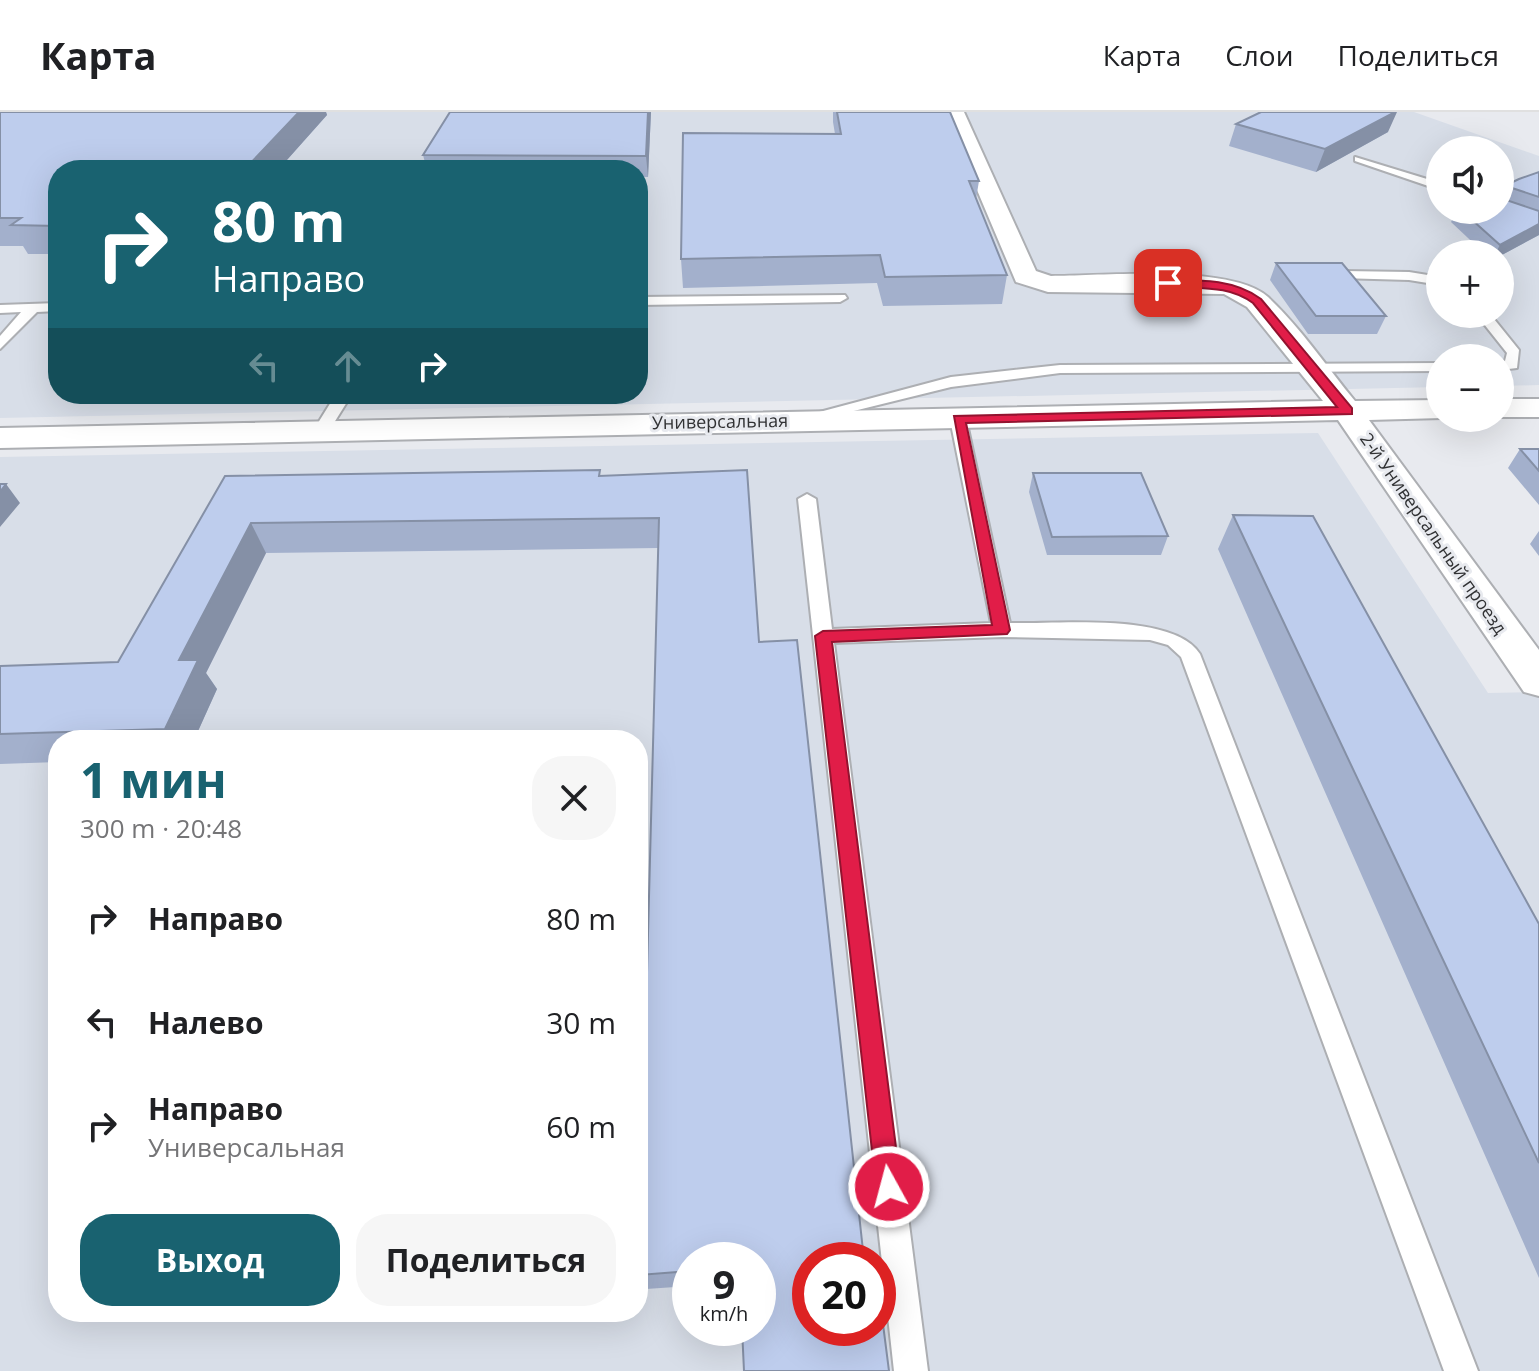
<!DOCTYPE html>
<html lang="ru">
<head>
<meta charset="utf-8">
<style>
  :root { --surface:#fff; --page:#f6f6f6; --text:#202124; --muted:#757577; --line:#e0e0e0; --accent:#196270 }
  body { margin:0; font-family:"Open Sans",sans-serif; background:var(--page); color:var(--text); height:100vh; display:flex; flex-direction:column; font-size:30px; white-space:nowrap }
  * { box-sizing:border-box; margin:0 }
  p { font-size:26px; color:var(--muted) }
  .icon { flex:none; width:44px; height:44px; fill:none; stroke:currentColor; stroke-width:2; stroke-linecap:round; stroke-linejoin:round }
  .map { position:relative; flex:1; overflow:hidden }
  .drawer { position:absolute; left:48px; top:618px; width:600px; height:592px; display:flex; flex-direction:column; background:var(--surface); border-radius:32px; box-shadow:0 8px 32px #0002 }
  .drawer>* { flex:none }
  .top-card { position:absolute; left:48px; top:48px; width:600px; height:244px; border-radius:32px; box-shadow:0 8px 32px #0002; background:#196270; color:#fff; overflow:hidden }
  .fabs { position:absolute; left:1426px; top:24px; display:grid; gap:16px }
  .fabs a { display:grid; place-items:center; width:88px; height:88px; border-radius:50%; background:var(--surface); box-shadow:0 8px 32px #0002; font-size:40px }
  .speed { position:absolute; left:672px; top:1130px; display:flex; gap:16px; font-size:40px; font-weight:700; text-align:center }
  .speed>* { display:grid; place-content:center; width:104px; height:104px; border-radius:50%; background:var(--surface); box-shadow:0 8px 32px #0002; line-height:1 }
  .speed small { font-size:20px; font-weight:400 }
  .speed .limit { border:12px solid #d22; background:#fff; color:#111 }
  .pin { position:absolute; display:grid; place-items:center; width:68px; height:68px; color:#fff; margin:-34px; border-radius:16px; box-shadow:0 4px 12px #0006 }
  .me { position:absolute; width:88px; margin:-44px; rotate:353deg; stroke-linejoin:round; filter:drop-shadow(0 0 6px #0008) }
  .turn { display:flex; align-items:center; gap:28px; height:168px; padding:0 32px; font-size:36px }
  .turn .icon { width:104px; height:104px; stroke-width:2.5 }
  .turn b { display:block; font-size:56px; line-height:68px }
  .lanes { display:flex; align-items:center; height:76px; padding:0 32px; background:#0003; justify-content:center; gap:40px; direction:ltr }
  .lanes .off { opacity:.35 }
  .round { display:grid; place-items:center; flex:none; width:84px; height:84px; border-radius:32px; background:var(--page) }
  .headline { display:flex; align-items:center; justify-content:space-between; height:136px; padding:0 32px }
  h1 { font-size:48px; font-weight:700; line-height:60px; color:var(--accent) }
  .action { display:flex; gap:16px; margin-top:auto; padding:16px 32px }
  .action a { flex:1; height:92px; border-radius:32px; background:var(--accent); color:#fff; font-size:32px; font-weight:700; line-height:92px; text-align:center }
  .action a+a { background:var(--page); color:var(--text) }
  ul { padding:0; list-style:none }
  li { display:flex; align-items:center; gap:24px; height:104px; padding:0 32px }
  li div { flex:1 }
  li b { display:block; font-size:30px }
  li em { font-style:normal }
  header { display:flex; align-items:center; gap:48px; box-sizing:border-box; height:112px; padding:0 40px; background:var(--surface); border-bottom:2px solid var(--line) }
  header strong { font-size:38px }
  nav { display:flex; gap:44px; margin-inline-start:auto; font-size:28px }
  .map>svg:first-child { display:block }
</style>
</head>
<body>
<header>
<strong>Карта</strong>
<nav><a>Карта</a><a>Слои</a><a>Поделиться</a></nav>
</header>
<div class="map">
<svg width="1539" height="1259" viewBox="0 0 1539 1259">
  <rect width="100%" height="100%" fill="#e8eaef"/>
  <path fill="#d8dee8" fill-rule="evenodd" d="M0 0H1414L1539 44V273L1500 274V246H1440V275L0 306ZM1440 38H1500V98H1440ZM58 58H638V282H58ZM1440 142H1500V202H1440Z
    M1318 321 1488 581 1539 580V1259H0V345ZM58 628H638V1200H58ZM690 1148H758V1216H690ZM810 1148H878V1216H810Z"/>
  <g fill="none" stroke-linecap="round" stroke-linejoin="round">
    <defs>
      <path id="service" d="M1355 45 1440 71V78L1355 49Z
        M1344 159 1409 160 1440 165V173L1409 168 1339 166V160Z
        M845 183 847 186 840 190 638 193V185Z
        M58 191V199L37 200 0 237V224L21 200 0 201V193Z
        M1476 202H1490L1519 238 1517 256 1500 258V250L1505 249 1507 241Z
        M1440 251V259L1060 261 951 275 805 311 797 306 951 265 1060 253Z
        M336 282H352L327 322H315L313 319Z
        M958 302 966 307 1010 511C1057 512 1174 500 1200 542L1478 1259H1444L1181 545 1168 533 1150 528 1002 525 834 531 928 1259H894L798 387 807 382 816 387 832 517 991 511 950 307Z"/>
      <path id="minor" d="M944 0H964L1036 159 1051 164C1101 164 1232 152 1268 185 1300 215 1327 255 1355 289L1440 288 1442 306 1369 308 1539 538V584L1524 580 1338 308 0 336V316L1323 289 1247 195 1224 182 1048 180 1016 170Z
        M1500 287H1539V305H1500Z"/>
    </defs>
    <use href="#service" stroke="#adafb3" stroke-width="4"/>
    <use href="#minor" stroke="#adafb3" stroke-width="4"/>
    <use href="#service" fill="#fff" fill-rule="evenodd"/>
    <use href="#minor" fill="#fff" fill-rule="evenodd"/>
  </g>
  <path fill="#a3b0cc" d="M0 0H326L327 3 278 58H58V142H28L23 134H0Z
    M450 0H651L648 65H638V58H427L423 43Z
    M833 0H950L979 69 976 87 1007 163 1002 192 883 194 877 171 683 176 681 147 835 22 833 10Z
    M1236 12 1388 20 1316 60 1229 34Z
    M1539 60V123L1500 144V142H1485L1451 110 1458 98H1500V76Z
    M1276 151 1386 204 1377 222H1308L1270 168Z
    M1520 337H1539V393L1508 356Z
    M747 358 759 530 810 1148 889 1259 758 1148H690V1174L646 1177 639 1163 658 436 266 441 206 561 217 577 194 628H58V650L0 652V554L118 550 225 364H600Z
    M1033 361 1168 424 1161 443H1047L1029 380Z
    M1233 403 1539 812V1166L1218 437Z
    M1539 419V444L1530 432Z"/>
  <path fill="#8590a6" d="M299 0H326L327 3 278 58H244Z
    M648 0H651L648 65 646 44Z
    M1395 0H1397L1388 20 1316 60 1325 37Z
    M1539 112V123L1500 144V142H1495L1500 133Z
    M6 372 20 391 0 415V380Z
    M251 411 266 441 206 561 217 577 194 628H173L165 617 179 548Z"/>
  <path fill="#becded" stroke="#8590a6" stroke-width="2" d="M0 0H299L244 58H58V114L11 113 21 106H0Z
    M450 0H648L646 44 423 43Z
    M837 0H950L979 69H969L1007 163 885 165 880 143 681 147 683 21 841 22Z
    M1261 0H1395L1325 37 1236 12Z
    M1539 60V85L1509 75 1503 87 1539 99V112L1500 133 1461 98H1500V76L1519 67Z
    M1276 151H1342L1386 204H1316Z
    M1520 337H1539V359Z
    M600 358 599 364 747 358 759 530 797 528 864 1148H810V1216H878V1173L889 1259H744L742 1216H758V1148H690V1159L639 1163 659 406 251 411 179 548H198L165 617 0 622V554L118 550 225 364Z
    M1033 361H1141L1168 424 1052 425Z
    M0 372H6L0 380Z
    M1233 403 1313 404 1539 812V1051Z"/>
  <path fill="#e11d48" stroke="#92132f" stroke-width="2" d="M1168 168C1200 168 1234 167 1261 187L1352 296V302L966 311 1010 518 1007 522 832 530 901 1075 898 1084 889 1088 880 1084 876 1075 815 524 823 519 992 513 954 304 1337 295 1253 191C1226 171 1195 178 1164 174Z"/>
  <g text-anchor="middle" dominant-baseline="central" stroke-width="6" stroke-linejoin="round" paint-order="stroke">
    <g font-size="18" fill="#313234" stroke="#e8eaef">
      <text transform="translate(720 309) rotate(-1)">Универсальная</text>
      <text transform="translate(1434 421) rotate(55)">2-й Универсальный проезд</text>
    </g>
  </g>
</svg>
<div class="fabs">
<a><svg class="icon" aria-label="sound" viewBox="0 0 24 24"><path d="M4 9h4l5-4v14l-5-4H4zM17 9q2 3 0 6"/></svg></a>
<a>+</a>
<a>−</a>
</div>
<div class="speed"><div>9<small>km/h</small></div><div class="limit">20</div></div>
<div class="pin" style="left:1168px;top:171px;background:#d93025"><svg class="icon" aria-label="arrive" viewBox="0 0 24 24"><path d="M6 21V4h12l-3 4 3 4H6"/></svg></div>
<svg class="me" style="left:889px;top:1075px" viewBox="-20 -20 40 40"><circle r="17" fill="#e11d48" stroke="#fff" stroke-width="3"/><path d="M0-11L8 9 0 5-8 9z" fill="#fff"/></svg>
<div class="top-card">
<div class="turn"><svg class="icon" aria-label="right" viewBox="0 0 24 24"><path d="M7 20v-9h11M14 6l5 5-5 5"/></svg><div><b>80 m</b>Направо</div></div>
<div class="lanes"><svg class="icon off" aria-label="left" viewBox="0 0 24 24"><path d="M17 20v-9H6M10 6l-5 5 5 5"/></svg><svg class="icon off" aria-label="ahead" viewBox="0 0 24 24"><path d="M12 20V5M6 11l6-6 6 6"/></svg><svg class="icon" aria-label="right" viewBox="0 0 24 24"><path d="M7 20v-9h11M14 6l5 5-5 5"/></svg></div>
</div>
<section class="drawer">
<div class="headline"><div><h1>1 мин</h1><p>300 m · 20:48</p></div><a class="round"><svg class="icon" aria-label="close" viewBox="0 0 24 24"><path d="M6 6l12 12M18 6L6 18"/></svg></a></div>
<ul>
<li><svg class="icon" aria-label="right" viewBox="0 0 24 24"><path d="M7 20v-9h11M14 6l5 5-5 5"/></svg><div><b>Направо</b></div><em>80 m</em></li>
<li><svg class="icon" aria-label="left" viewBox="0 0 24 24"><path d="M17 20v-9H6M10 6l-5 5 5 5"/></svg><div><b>Налево</b></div><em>30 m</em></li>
<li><svg class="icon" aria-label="right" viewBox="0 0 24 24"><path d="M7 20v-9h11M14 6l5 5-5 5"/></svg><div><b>Направо</b><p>Универсальная</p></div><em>60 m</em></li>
</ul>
<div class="action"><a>Выход</a><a>Поделиться</a></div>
</section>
</div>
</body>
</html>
